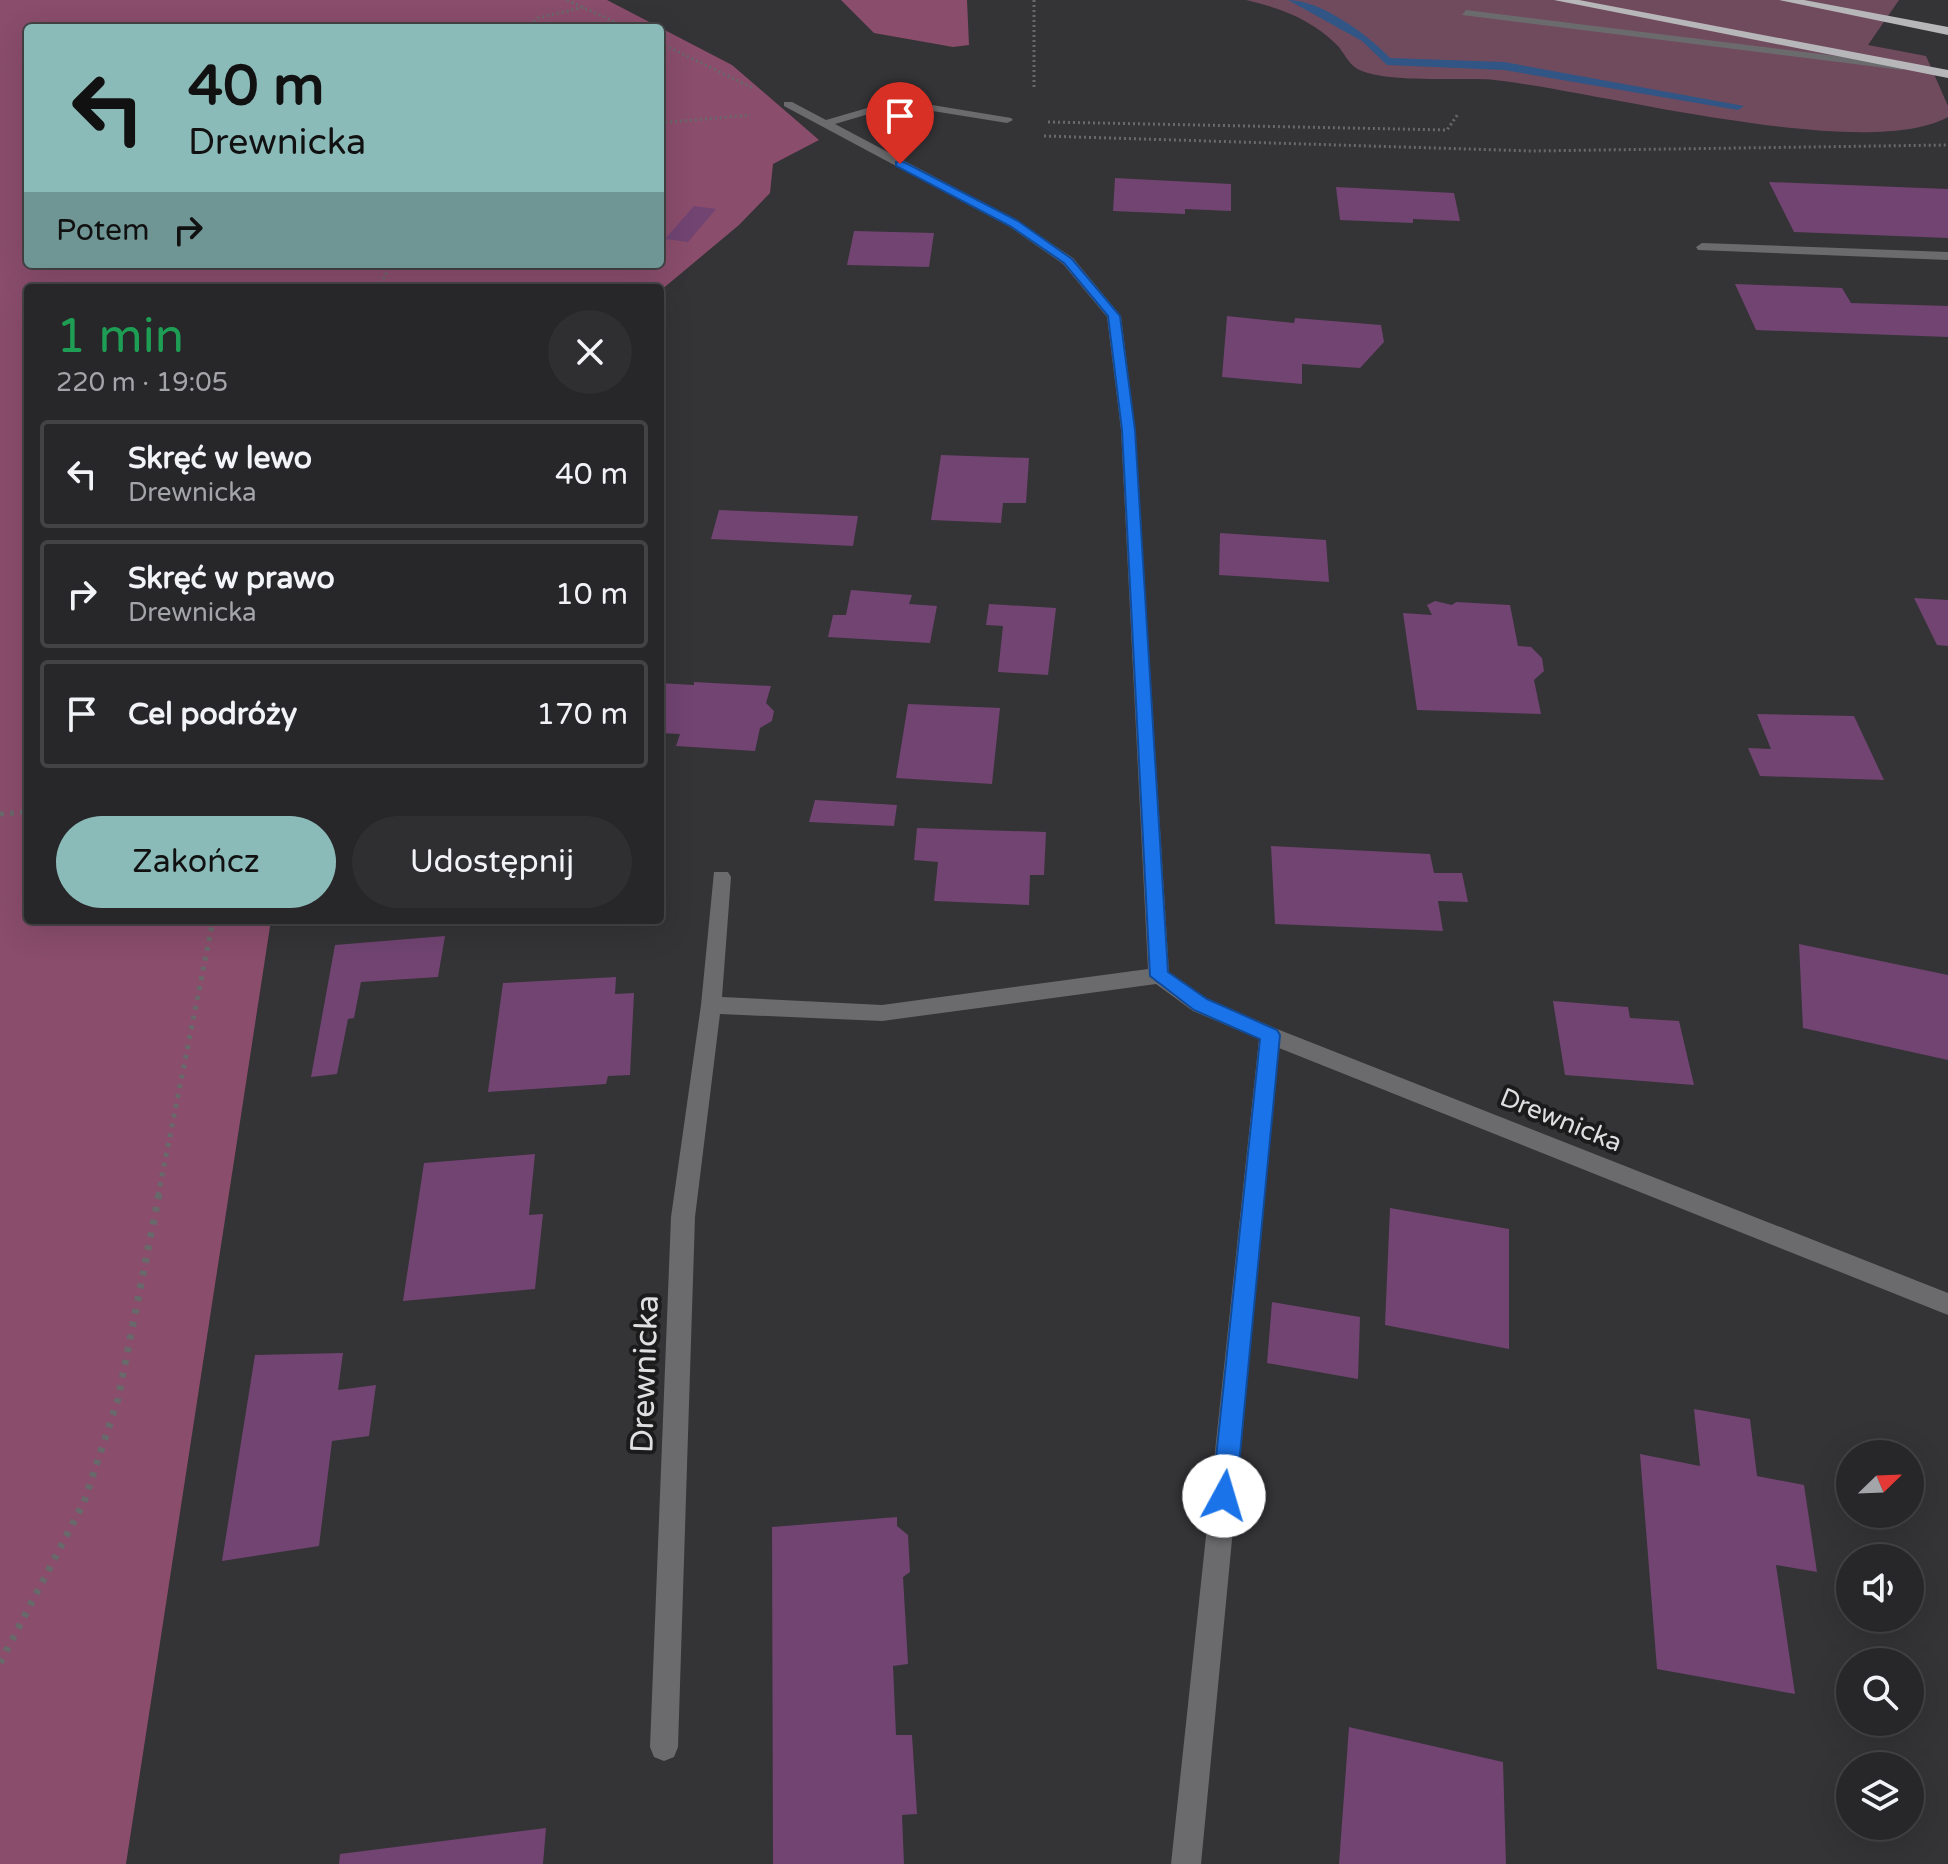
<!DOCTYPE html>
<html lang="pl">
<head>
<meta charset="utf-8">
<style>
  :root { --surface:#272628; --page:#2f2e30; --text:#f1f3f6; --muted:#a4a5a8; --line:#434345; --accent:#8bbbb9 }
  body { margin:0; font-family:"Varela Round",sans-serif; background:var(--page); color:var(--text); height:100vh; display:flex; flex-direction:column; font-size:30px; white-space:nowrap }
  * { box-sizing:border-box; margin:0 }
  p { font-size:26px; color:var(--muted) }
  .icon { flex:none; width:44px; height:44px; fill:none; stroke:currentColor; stroke-width:2; stroke-linecap:round; stroke-linejoin:round }
  .map { position:relative; flex:1; overflow:hidden }
  .sheet { position:absolute; left:24px; top:284px; width:640px; height:640px; display:flex; flex-direction:column; background:var(--surface); border-radius:8px; box-shadow:0 8px 32px #0002,0 0 0 2px var(--line) }
  .sheet>* { flex:none }
  .hud { position:absolute; left:24px; top:24px; width:640px; height:244px; border-radius:8px; box-shadow:0 8px 32px #0002,0 0 0 2px var(--line); background:#8bbbb9; color:#111; overflow:hidden }
  .needle { width:52px; rotate:67deg }
  .fabs { position:absolute; left:1836px; top:1440px; display:grid; gap:16px }
  .fabs a { display:grid; place-items:center; width:88px; height:88px; border-radius:50%; background:var(--surface); box-shadow:0 8px 32px #0002,0 0 0 2px var(--line); font-size:40px }
  .pin { position:absolute; display:grid; place-items:center; width:68px; height:68px; color:#fff; margin:-82px -34px; border-radius:50% 50% 50% 0; rotate:-45deg; box-shadow:0 0 8px #0007 }
  .pin .icon { rotate:45deg }
  .me { position:absolute; width:88px; margin:-44px; rotate:6deg; stroke-linejoin:round; filter:drop-shadow(0 0 6px #0008) }
  .turn { display:flex; align-items:center; gap:28px; height:168px; padding:0 32px; font-size:36px }
  .turn .icon { width:104px; height:104px; stroke-width:2.5 }
  .turn b { display:block; font-size:56px; line-height:68px }
  .then { display:flex; align-items:center; height:76px; padding:0 32px; background:#0003; gap:16px; font-size:30px }
  .round { display:grid; place-items:center; flex:none; width:84px; height:84px; border-radius:42px; background:var(--page) }
  .overview { display:flex; align-items:center; justify-content:space-between; height:136px; padding:0 32px }
  h1 { font-size:48px; font-weight:600; line-height:60px; color:#1e9e55 }
  .primary-button { display:flex; gap:16px; margin-top:auto; padding:16px 32px }
  .primary-button a { flex:1; height:92px; border-radius:48px; background:var(--accent); color:#111; font-size:32px; font-weight:600; line-height:92px; text-align:center }
  .primary-button a+a { background:var(--page); color:var(--text) }
  ul { padding:0; list-style:none }
  li { display:flex; align-items:center; gap:24px; height:108px; margin:0 16px 12px; padding:0 16px; border:4px solid var(--line); border-radius:8px }
  li div { flex:1 }
  li b { display:block; font-size:30px }
  li em { font-style:normal }
  .map>svg:first-child { display:block }
</style>
</head>
<body>
<div class="map">
<svg width="1948" height="1864" viewBox="0 0 1948 1864">
  <rect width="100%" height="100%" fill="#343336"/>
  <path fill="#704b5d" d="M1246 0H1899L1868 45 1926 56 1948 106V117C1865 163 1597 91 1494 80 1462 77 1381 84 1356 68 1348 63 1343 51 1337 45 1311 19 1280 8 1246 0Z"/>
  <path fill="#8a4d6c" fill-rule="evenodd" d="M0 0H607L732 65 819 140 773 164 770 193 739 225 660 291V288H28V920H271L126 1864H0ZM28 28H660V264H28Z
    M841 0H967L969 45 953 47 874 33Z"/>
  <g fill="none" stroke-linecap="round" stroke-linejoin="round">
    <path fill="#315585" fill-rule="evenodd" d="M1288 0C1321 0 1368 35 1390 58L1504 62 1744 106 1738 110 1504 70 1387 65 1362 41Z"/>
  </g>
  <path fill="#714472" d="M1115 178 1231 184V211L1185 209V214L1113 211Z
    M1769 182 1948 189V238L1794 232Z
    M1336 187 1454 193 1460 221 1413 219V223L1340 220Z
    M694 206 716 209 688 242 665 239Z
    M854 231 934 233 929 267 847 265Z
    M1735 284 1842 288 1851 303 1948 306V337L1756 330Z
    M1227 316 1294 323 1295 318 1381 325 1384 342 1360 368 1302 364V384L1222 377Z
    M941 455 1029 458 1026 503H1003L1001 523 931 520Z
    M719 510 858 516 853 546 711 539Z
    M1220 533 1326 540 1329 582 1219 575Z
    M851 590 912 595 909 604 937 606 930 643 828 637 833 615H846Z
    M1914 598 1948 600V646L1937 645Z
    M1435 601 1452 605 1456 602 1510 605 1518 646 1531 647 1542 658 1544 671 1534 680 1541 714 1417 710 1403 613 1432 615 1427 605Z
    M989 604 1056 608 1048 675 998 672 1003 626 986 625Z
    M694 682 771 686 766 703 774 711 772 721 760 728 755 751 676 746 680 734 660 733V683L694 685Z
    M908 704 1000 708 992 784 896 778Z
    M1757 714 1854 716 1884 780 1760 776 1748 748 1771 749Z
    M815 800 897 805 894 826 809 822Z
    M917 828 1046 832 1044 875H1030L1029 905 934 901 938 862 914 860Z
    M1271 846 1430 854 1434 873H1462L1468 902 1438 901 1443 931 1275 924Z
    M445 936 438 977 361 982 354 1018 348 1019 337 1074 311 1077 335 945Z
    M1799 944 1948 975V1060L1803 1028Z
    M616 977 615 994 634 993 630 1075 608 1076 606 1084 488 1092 503 983Z
    M1553 1001 1628 1007 1630 1018 1679 1021 1694 1085 1565 1075Z
    M535 1154 529 1215 543 1214 535 1289 403 1301 424 1163Z
    M1390 1208 1509 1229V1349L1385 1325Z
    M1272 1302 1360 1317 1358 1379 1267 1363Z
    M343 1353 338 1390 376 1385 369 1436 332 1441 319 1546 222 1561 255 1355Z
    M1694 1409 1750 1419 1757 1476 1804 1485 1817 1572 1776 1565 1795 1694 1657 1669 1640 1454 1700 1466Z
    M897 1517V1526L908 1535 910 1572 903 1577 908 1664 893 1666 896 1735H912L917 1814 902 1815 904 1864H773L772 1527Z
    M1349 1727 1503 1762 1506 1864H1339Z
    M546 1828 543 1864H339L340 1854Z"/>
  <g fill="none" stroke-linecap="round" stroke-linejoin="round">
    <path stroke="#69686a" stroke-width="3" stroke-dasharray="2 3" stroke-linecap="butt" d="M567 0 628 28
      M1034 0V89
      M526 28 538 18 584 7
      M660 43 753 88
      M1048 122 1447 130 1458 114
      M660 123 750 115
      M1044 136 1532 151 1948 145
      M379 288 391 264"/>
    <path stroke="#69686a" stroke-width="5" stroke-dasharray="4 6" stroke-linecap="butt" d="M0 814 28 812
      M158 1196 213 920"/>
    <path stroke="#69686a" stroke-width="7" stroke-dasharray="5 8" stroke-linecap="butt" d="M0 1663 84 1502 118 1399 159 1194"/>
    <path fill="#6b6b6d" fill-rule="evenodd" d="M1466 10 1902 64 1907 67 1902 70 1462 15Z
      M784 102H792L826 120 888 102H914L1011 118 1013 120 1007 123 914 108H889L835 124 1018 221 1073 258 1121 316 1135 430 1169 972 1207 999 1277 1029 1948 1293V1315L1279 1048 1201 1864H1171L1259 1039 1193 1011 1156 984 882 1021 720 1014 695 1217 678 1747 674 1757 664 1761 654 1757 650 1747 671 1217 701 1005 714 872H728L731 877 722 997 882 1005 1148 969 1121 430 1107 317 1063 264 1010 227 784 106Z
      M1702 243 1948 252V260L1698 250 1696 247Z"/>
    <path fill="#b7b7ba" fill-rule="evenodd" d="M1554 0H1579L1948 70V78Z
      M1779 0H1804L1948 27V35Z"/>
  </g>
  <path fill="#1a73e8" stroke="#114b97" stroke-width="2" d="M896 162H904L1018 221 1072 259 1120 316 1135 430 1168 972 1207 999 1277 1030 1280 1035 1236 1496 1232 1504 1224 1507 1215 1504 1212 1496 1260 1039 1194 1010 1150 976 1122 430 1108 316 1064 263 1010 226 896 166Z"/>
  <g text-anchor="middle" dominant-baseline="central" stroke-width="8" stroke-linejoin="round" paint-order="stroke">
    <g font-size="26" fill="#dfdee0" stroke="#1c1b1c">
      <text transform="translate(1561 1120) rotate(22)">Drewnicka</text>
    </g>
    <g font-size="32" fill="#dfdee0" stroke="#1c1b1c">
      <text transform="translate(645 1374) rotate(-88)">Drewnicka</text>
    </g>
  </g>
</svg>
<div class="fabs">
<a><svg class="needle" viewBox="-14 -14 28 28"><path d="M0-13l5 13h-10z" fill="#e53935"/><path d="M0 13l5-13h-10z" fill="#a4a5a8"/></svg></a>
<a><svg class="icon" aria-label="sound" viewBox="0 0 24 24"><path d="M4 9h4l5-4v14l-5-4H4zM17 9q2 3 0 6"/></svg></a>
<a><svg class="icon" aria-label="search" viewBox="0 0 24 24"><circle cx="10" cy="10" r="6"/><path d="M15 15l6 6"/></svg></a>
<a><svg class="icon" aria-label="layers" viewBox="0 0 24 24"><path d="M12 4l9 5-9 5-9-5zM3 14l9 5 9-5"/></svg></a>
</div>
<div class="pin" style="left:900px;top:164px;background:#d93025"><svg class="icon" aria-label="arrive" viewBox="0 0 24 24"><path d="M6 21V4h12l-3 4 3 4H6"/></svg></div>
<svg class="me" style="left:1224px;top:1496px" viewBox="-20 -20 40 40"><circle r="19" fill="#fff"/><path d="M0-13L10 11 0 6-10 11z" fill="#1a73e8"/></svg>
<div class="hud">
<div class="turn"><svg class="icon" aria-label="left" viewBox="0 0 24 24"><path d="M17 20v-9H6M10 6l-5 5 5 5"/></svg><div><b>40 m</b>Drewnicka</div></div>
<div class="then">Potem<svg class="icon" aria-label="right" viewBox="0 0 24 24"><path d="M7 20v-9h11M14 6l5 5-5 5"/></svg></div>
</div>
<section class="sheet">
<div class="overview"><div><h1>1 min</h1><p>220 m · 19:05</p></div><a class="round"><svg class="icon" aria-label="close" viewBox="0 0 24 24"><path d="M6 6l12 12M18 6L6 18"/></svg></a></div>
<ul>
<li><svg class="icon" aria-label="left" viewBox="0 0 24 24"><path d="M17 20v-9H6M10 6l-5 5 5 5"/></svg><div><b>Skręć w lewo</b><p>Drewnicka</p></div><em>40 m</em></li>
<li><svg class="icon" aria-label="right" viewBox="0 0 24 24"><path d="M7 20v-9h11M14 6l5 5-5 5"/></svg><div><b>Skręć w prawo</b><p>Drewnicka</p></div><em>10 m</em></li>
<li><svg class="icon" aria-label="arrive" viewBox="0 0 24 24"><path d="M6 21V4h12l-3 4 3 4H6"/></svg><div><b>Cel podróży</b></div><em>170 m</em></li>
</ul>
<div class="primary-button"><a>Zakończ</a><a>Udostępnij</a></div>
</section>
</div>
</body>
</html>
